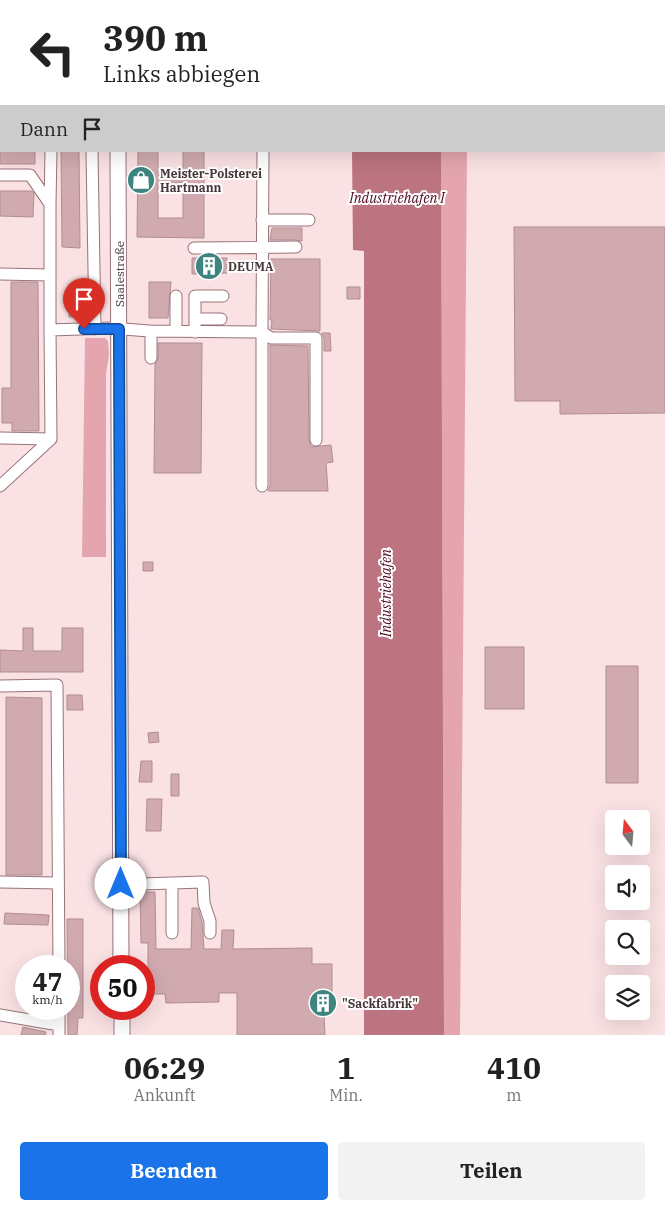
<!DOCTYPE html>
<html lang="de">
<head>
<meta charset="utf-8">
<style>
  :root { --surface:#fff; --page:#f2f2f2; --text:#222; --muted:#767676; --accent:#1a73e8 }
  body { margin:0; font-family:"IBM Plex Serif",serif; background:var(--page); color:var(--text); height:100vh; display:flex; flex-direction:column; font-size:19px; white-space:nowrap }
  * { box-sizing:border-box; margin:0 }
  p { font-size:16px; color:var(--muted) }
  .icon { flex:none; width:28px; height:28px; fill:none; stroke:currentColor; stroke-width:2; stroke-linecap:round; stroke-linejoin:round }
  .map { position:relative; height:1035px; overflow:hidden }
  .details { display:flex; flex-direction:column; background:var(--surface); flex:1 }
  .details>* { flex:none }
  .banner { position:absolute; left:0px; top:0px; width:665px; height:152px; box-shadow:0 5px 20px #0002; background:#fff; color:var(--text); overflow:hidden }
  .needle { width:32px; rotate:344deg }
  .tools { position:absolute; left:605px; top:810px; display:grid; gap:10px }
  .tools a { display:grid; place-items:center; width:45px; height:45px; border-radius:5px; background:var(--surface); box-shadow:0 5px 20px #0002; font-size:25px }
  .speed { position:absolute; left:15px; top:955px; display:flex; gap:10px; font-size:25px; font-weight:700; text-align:center }
  .speed>* { display:grid; place-content:center; width:65px; height:65px; border-radius:50%; background:var(--surface); box-shadow:0 5px 20px #0002; line-height:1 }
  .speed small { font-size:12px; font-weight:400 }
  .speed .limit { border:8px solid #d22; background:#fff; color:#111 }
  .pin { position:absolute; display:grid; place-items:center; width:42px; height:42px; color:#fff; margin:-51px -21px; border-radius:50% 50% 50% 0; rotate:-45deg; box-shadow:0 0 5px #0007 }
  .pin .icon { rotate:45deg }
  .me { position:absolute; width:55px; margin:-28px; rotate:0deg; stroke-linejoin:round; filter:drop-shadow(0 0 4px #0008) }
  .turn { display:flex; align-items:center; gap:18px; height:105px; padding:0 20px; font-size:22px }
  .turn .icon { width:65px; height:65px; stroke-width:2.5 }
  .turn b { display:block; font-size:35px; line-height:42px }
  .then { display:flex; align-items:center; height:48px; padding:0 20px; background:#0003; gap:10px; font-size:19px }
  .eta { display:flex; justify-content:space-evenly; align-items:center; height:85px; text-align:center }
  .eta b { font-size:30px; font-weight:700; line-height:35px }
  .button { display:flex; gap:10px; margin-top:auto; padding:10px 20px }
  .button a { flex:1; height:58px; border-radius:5px; background:var(--accent); color:#fff; font-size:20px; font-weight:700; line-height:58px; text-align:center }
  .button a+a { background:var(--page); color:var(--text) }
  .map>svg:first-child { display:block }
</style>
</head>
<body>
<div class="map">
<svg width="665" height="1035" viewBox="0 0 665 1035">
  <rect width="100%" height="100%" fill="#fae1e4"/>
  <path fill="#e4a5af" d="M441 151H467L460 1035H444Z
    M85 338H105L108 341 109 355 106 374V557H82Z"/>
  <path fill="#bb7480" d="M352 151H441L444 1035H364V251L353 250Z"/>
  <path fill="#d0aaaf" stroke="#b18d92" fill-rule="evenodd" d="M0 151H35V164H0Z
    M61 151H79L80 248 62 247Z
    M138 151H158V175H183V151H204V238L137 237ZM158 183H183V218H158Z
    M0 191H32L34 193 33 217 0 216Z
    M514 227H665V413L560 414V401H515Z
    M272 228H302V241L296 240H270Z
    M192 258H227V273L192 274Z
    M271 259H320V331L271 329 272 320H270Z
    M11 282H38L39 431H12V423H2V388H11Z
    M149 282H171L168 318H149Z
    M70 284H80V317H69Z
    M347 287H360V299H347Z
    M322 333H330L331 351H324V338Z
    M158 343H202L201 473H154L155 364 158 358Z
    M270 345 308 346 309 440 311 447 331 445 333 462 326 463 328 491H268L270 486Z
    M143 562H153V571H143Z
    M23 628H33V651H62V628H83V672H0V650L23 651Z
    M485 647H524V709H485Z
    M606 666H638V783H606Z
    M67 695H82L83 710H67Z
    M6 697 42 698V875H6Z
    M158 732 159 742 149 743 148 733Z
    M141 761H152V782H139Z
    M171 774H179V796H171Z
    M147 799H162L161 831H146Z
    M140 892H155L156 949H191L192 908H198L202 922 204 949H221L222 930H234L233 949 312 948V964H332V1013H324L325 1035H237V993H219V1002L166 1003 165 994H148V943H141Z
    M5 913 49 915 48 925 4 924Z
    M67 919H83V1018H78L77 1035H68Z
    M23 1027 46 1032 45 1035H21Z"/>
  <g fill="none" stroke-linecap="round" stroke-linejoin="round">
    <defs>
      <path id="minor" d="M263 1V0
        M0 23H1
        M0 66H1
        M0 119H1
        M92 151 95 329
        M0 175H30L50 204V330L111 328 149 331 262 332 263 151
        M50 204 51 151
        M262 220H309
        M194 248 296 247
        M0 274 50 275
        M176 296V331
        M195 319H221
        M195 332V296H223
        M262 332 271 338H316V440
        M262 332V486
        M151 358V331
        M0 438 51 439 50 330
        M0 486 51 439
        M0 686 57 685 59 966
        M0 882 58 883
        M141 884 203 882 204 903 210 921V933
        M172 933V883
        M0 1015 59 1025
        M59 1035V1009"/>
      <path id="major" d="M118 1V0
        M118 151 121 966
        M122 1009V1035"/>
    </defs>
    <use href="#minor" stroke="#977378" stroke-width="13"/>
    <use href="#major" stroke="#977378" stroke-width="17"/>
    <use href="#minor" stroke="#fff" stroke-width="11"/>
    <use href="#major" stroke="#fff" stroke-width="15"/>
  </g>
  <g fill="none" stroke-linecap="round" stroke-linejoin="round">
    <defs>
      <path id="route" d="M84 329H119L121 884"/>
    </defs>
    <use href="#route" stroke="#114b97" stroke-width="12"/>
    <use href="#route" stroke="#1a73e8" stroke-width="9"/>
  </g>
  <defs>
    <symbol id="shop-disc" viewBox="-11 -11 22 22"><circle r="9.5" fill="#3e8580" stroke="#fff"/><path d="M-5-2.5h2.3a2.7 3.5 0 0 1 5.4 0H5L5.5 6h-11ZM-1.5-2.5h3a1.5 2.3 0 0 0-3 0Z" fill="#fff"/></symbol>
    <symbol id="building-disc" viewBox="-11 -11 22 22"><circle r="9.5" fill="#3e8580" stroke="#fff"/><path d="M-4-6H4V6H1V3H-1V6H-4ZM-2.5-4.3h1.7v1.8h-1.7ZM.8-4.3h1.7v1.8H.8ZM-2.5-1h1.7V.8h-1.7ZM.8-1h1.7V.8H.8Z" fill="#fff"/></symbol>
  </defs>
  <g fill-rule="evenodd">
    <use href="#shop-disc" x="125" y="164" width="32" height="32"/>
    <use href="#building-disc" x="193" y="250" width="32" height="32"/>
    <use href="#building-disc" x="307" y="987" width="32" height="32"/>
  </g>
  <g text-anchor="middle" dominant-baseline="central" stroke-width="4" stroke-linejoin="round" paint-order="stroke">
    <g font-size="12" font-weight="bold" fill="#463638" stroke="#fff" text-anchor="start">
      <text x="160" y="173">Meister-Polsterei<tspan x="160" dy="14">Hartmann</tspan></text>
      <text x="228" y="266">DEUMA</text>
      <text x="342" y="1003">"Sackfabrik"</text>
    </g>
    <g font-size="12" fill="#463638" stroke="#fff">
      <text transform="translate(119 274) rotate(-90)">Saalestraße</text>
    </g>
    <g font-size="14" font-style="italic" fill="#4e0b1f" stroke="#fff">
      <text x="397" y="198">Industriehafen I</text>
      <text transform="translate(386 593) rotate(-90)">Industriehafen</text>
    </g>
  </g>
</svg>
<div class="tools">
<a><svg class="needle" viewBox="-14 -14 28 28"><path d="M0-13l5 13h-10z" fill="#e53935"/><path d="M0 13l5-13h-10z" fill="#767676"/></svg></a>
<a><svg class="icon" aria-label="sound" viewBox="0 0 24 24"><path d="M4 9h4l5-4v14l-5-4H4zM17 9q2 3 0 6"/></svg></a>
<a><svg class="icon" aria-label="search" viewBox="0 0 24 24"><circle cx="10" cy="10" r="6"/><path d="M15 15l6 6"/></svg></a>
<a><svg class="icon" aria-label="layers" viewBox="0 0 24 24"><path d="M12 4l9 5-9 5-9-5zM3 14l9 5 9-5"/></svg></a>
</div>
<div class="speed"><div>47<small>km/h</small></div><div class="limit">50</div></div>
<div class="pin" style="left:84px;top:329px;background:#d93025"><svg class="icon" aria-label="arrive" viewBox="0 0 24 24"><path d="M6 21V4h12l-3 4 3 4H6"/></svg></div>
<svg class="me" style="left:121px;top:884px" viewBox="-20 -20 40 40"><circle r="19" fill="#fff"/><path d="M0-13L10 11 0 6-10 11z" fill="#1a73e8"/></svg>
<div class="banner">
<div class="turn"><svg class="icon" aria-label="left" viewBox="0 0 24 24"><path d="M17 20v-9H6M10 6l-5 5 5 5"/></svg><div><b>390 m</b>Links abbiegen</div></div>
<div class="then">Dann<svg class="icon" aria-label="arrive" viewBox="0 0 24 24"><path d="M6 21V4h12l-3 4 3 4H6"/></svg></div>
</div>
</div>
<section class="details">
<div class="eta">
<div><b>06:29</b><p>Ankunft</p></div>
<div><b>1</b><p>Min.</p></div>
<div><b>410</b><p>m</p></div>
</div>
<div class="button"><a>Beenden</a><a>Teilen</a></div>
</section>
</body>
</html>
